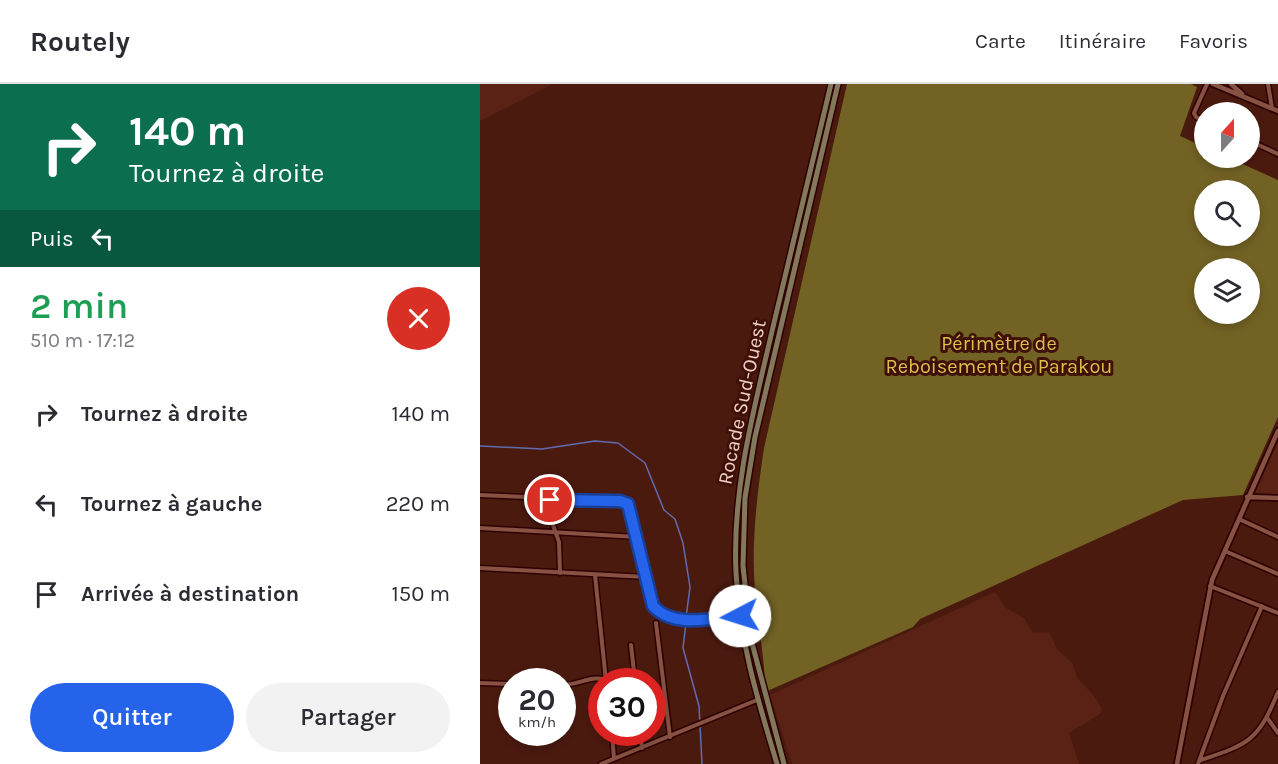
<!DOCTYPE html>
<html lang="fr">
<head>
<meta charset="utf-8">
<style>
  :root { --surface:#fff; --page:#f2f2f3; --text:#2b2b33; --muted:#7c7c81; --line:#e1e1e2; --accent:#2563eb }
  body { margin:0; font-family:Karla,sans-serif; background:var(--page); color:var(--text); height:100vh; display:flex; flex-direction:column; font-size:22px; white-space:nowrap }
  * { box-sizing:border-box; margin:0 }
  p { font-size:20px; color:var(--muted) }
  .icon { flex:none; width:33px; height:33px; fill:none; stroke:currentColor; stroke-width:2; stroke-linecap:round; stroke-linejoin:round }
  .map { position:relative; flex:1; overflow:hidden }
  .sheet { display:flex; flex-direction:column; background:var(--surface); width:480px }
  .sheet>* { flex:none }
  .hud { background:#0b6e4f; color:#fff; overflow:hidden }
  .needle { width:39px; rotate:21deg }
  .controls { position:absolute; left:714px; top:18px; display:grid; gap:12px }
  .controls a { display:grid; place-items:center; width:66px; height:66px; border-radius:50%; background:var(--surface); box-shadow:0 3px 9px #0003; font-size:30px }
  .speed { position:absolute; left:18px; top:584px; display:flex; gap:12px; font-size:30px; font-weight:700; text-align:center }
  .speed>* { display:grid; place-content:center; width:78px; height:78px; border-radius:50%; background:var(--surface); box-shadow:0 3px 9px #0003; line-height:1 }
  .speed small { font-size:15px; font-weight:400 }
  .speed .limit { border:9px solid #d22; background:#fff; color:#111 }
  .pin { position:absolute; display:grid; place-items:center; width:51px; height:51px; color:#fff; margin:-26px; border:3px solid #fff; border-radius:50%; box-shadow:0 2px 6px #0007 }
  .me { position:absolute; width:66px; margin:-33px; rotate:265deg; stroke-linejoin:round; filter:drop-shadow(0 0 4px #0008) }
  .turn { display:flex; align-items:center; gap:21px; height:126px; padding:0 30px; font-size:27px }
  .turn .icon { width:78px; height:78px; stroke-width:2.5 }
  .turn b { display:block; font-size:42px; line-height:51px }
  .then { display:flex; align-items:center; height:57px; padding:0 30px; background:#0003; gap:12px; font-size:22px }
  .round { display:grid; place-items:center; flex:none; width:63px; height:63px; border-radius:32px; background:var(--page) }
  .overview { display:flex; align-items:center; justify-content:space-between; height:102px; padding:0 30px }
  h1 { font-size:36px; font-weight:600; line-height:45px; color:#1e9e55 }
  .button { display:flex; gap:12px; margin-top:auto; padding:12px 30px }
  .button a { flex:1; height:69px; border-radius:36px; background:var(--accent); color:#fff; font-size:24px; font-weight:600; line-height:69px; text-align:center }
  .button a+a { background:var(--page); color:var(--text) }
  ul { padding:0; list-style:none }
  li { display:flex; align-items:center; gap:18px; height:90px; padding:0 30px }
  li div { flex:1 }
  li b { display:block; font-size:22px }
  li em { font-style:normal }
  header { display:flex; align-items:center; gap:36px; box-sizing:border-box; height:84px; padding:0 30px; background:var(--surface); border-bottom:2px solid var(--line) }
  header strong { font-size:28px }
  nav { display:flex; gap:33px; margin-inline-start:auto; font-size:21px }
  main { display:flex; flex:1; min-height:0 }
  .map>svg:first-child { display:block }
</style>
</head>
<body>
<header>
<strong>Routely</strong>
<nav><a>Carte</a><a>Itinéraire</a><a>Favoris</a></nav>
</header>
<main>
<section class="sheet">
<div class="hud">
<div class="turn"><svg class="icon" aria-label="right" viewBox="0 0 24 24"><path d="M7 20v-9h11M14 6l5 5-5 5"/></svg><div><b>140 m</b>Tournez à droite</div></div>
<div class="then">Puis<svg class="icon" aria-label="left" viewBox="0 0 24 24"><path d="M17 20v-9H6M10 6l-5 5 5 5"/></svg></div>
</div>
<div class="overview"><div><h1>2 min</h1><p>510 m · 17:12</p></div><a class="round" style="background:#d93025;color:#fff"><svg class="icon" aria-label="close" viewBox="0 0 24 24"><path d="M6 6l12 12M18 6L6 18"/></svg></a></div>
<ul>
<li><svg class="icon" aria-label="right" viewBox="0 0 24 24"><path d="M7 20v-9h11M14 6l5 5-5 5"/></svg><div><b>Tournez à droite</b></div><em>140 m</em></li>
<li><svg class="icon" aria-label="left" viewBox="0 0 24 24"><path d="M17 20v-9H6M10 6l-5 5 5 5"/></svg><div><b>Tournez à gauche</b></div><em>220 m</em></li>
<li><svg class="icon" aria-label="arrive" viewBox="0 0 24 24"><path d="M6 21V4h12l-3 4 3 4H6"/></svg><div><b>Arrivée à destination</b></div><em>150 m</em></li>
</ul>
<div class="button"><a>Quitter</a><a>Partager</a></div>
</section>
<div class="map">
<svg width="798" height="680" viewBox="0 0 798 680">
  <rect width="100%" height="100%" fill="#4b1a0f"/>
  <path fill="#592215" d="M0 0H70L71 1 0 37Z
    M798 358V411L773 410Z
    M515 508 526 524 544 534 553 549 569 548 577 565 592 579 597 593 614 612 622 625 620 630 589 649 599 680H312L290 611Z"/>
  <path fill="#726224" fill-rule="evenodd" d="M367 0H711L717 3 700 52 724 63V74H749L798 96V333L763 411 703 416 440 535 433 543 285 608C285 573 278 542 275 507 271 460 277 410 284 364ZM724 106H770V152H724ZM724 184H770V230H724Z"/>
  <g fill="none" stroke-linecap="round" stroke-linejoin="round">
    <path stroke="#606caf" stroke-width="1.5" d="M0 362 62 365 115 357 138 359 165 379 184 426 195 435 203 459 210 503 206 534
      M206 538 203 564 219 622 222 680"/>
    <defs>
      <path id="minor" d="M788 0 792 24
        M724 37 716 33 714 29 727 0
        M770 57 798 70
        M0 411 145 417 149 423 173 522C194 545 232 534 260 532
        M70 416 74 428 73 441 79 458 80 489
        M759 435 798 453
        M0 444 157 453
        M745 467 798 490
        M0 484 166 493
        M115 491 126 597
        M730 502 798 529
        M176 539 190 653
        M151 561 155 597
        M0 599 32 600
        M82 601C99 601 110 591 126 596
        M788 635 798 649
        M132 648 134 675
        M160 648 162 664
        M721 676C769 660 778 657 798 608
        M121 680 277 616
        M718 680 743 612 782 522"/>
      <path id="tertiary" d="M733 0 798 27
        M751 0 762 10
        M767 413 798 414
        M697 680 732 496 798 347"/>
      <path id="secondary" d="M297 680C278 617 259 555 256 489 252 405 274 325 293 243 312 162 332 81 351 0
        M304 680 271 555 263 482 265 414 275 353 358 0"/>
    </defs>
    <use href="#minor" stroke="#2e0100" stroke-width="7"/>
    <use href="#tertiary" stroke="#2e0100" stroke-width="8"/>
    <use href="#secondary" stroke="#2e0100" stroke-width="8"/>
    <use href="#minor" stroke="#875143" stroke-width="4"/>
    <use href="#tertiary" stroke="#875143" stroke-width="4.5"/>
    <use href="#secondary" stroke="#82795d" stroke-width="5"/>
  </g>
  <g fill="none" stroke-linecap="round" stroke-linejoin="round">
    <defs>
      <path id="route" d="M70 416 140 417 148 420 173 522C194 545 232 534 260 532"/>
    </defs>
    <use href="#route" stroke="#184099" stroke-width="15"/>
    <use href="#route" stroke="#2563eb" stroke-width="10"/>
  </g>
  <g text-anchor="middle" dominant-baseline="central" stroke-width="6" stroke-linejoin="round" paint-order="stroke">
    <g font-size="20" fill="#dbbe4d" stroke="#3f1005">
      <text x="519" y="259">Périmètre de<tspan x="519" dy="23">Reboisement de Parakou</tspan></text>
    </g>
    <g font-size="20" fill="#f0d0c8" stroke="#3f1005">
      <text transform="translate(262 318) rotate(-78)">Rocade Sud-Ouest</text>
    </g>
  </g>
</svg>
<div class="controls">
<a><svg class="needle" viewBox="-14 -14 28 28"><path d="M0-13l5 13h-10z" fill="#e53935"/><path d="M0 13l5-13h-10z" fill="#7c7c81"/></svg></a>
<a><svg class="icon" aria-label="search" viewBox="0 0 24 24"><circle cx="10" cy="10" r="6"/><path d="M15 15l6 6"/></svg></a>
<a><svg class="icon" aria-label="layers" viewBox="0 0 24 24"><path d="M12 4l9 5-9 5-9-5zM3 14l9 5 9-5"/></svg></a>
</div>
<div class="speed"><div>20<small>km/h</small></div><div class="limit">30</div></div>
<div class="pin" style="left:70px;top:416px;background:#d93025"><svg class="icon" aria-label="arrive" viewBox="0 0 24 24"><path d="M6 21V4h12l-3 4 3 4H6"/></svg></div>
<svg class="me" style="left:260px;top:532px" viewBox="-20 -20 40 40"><circle r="19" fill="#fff"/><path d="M0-13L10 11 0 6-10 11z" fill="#2563eb"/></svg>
</div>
</main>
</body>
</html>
